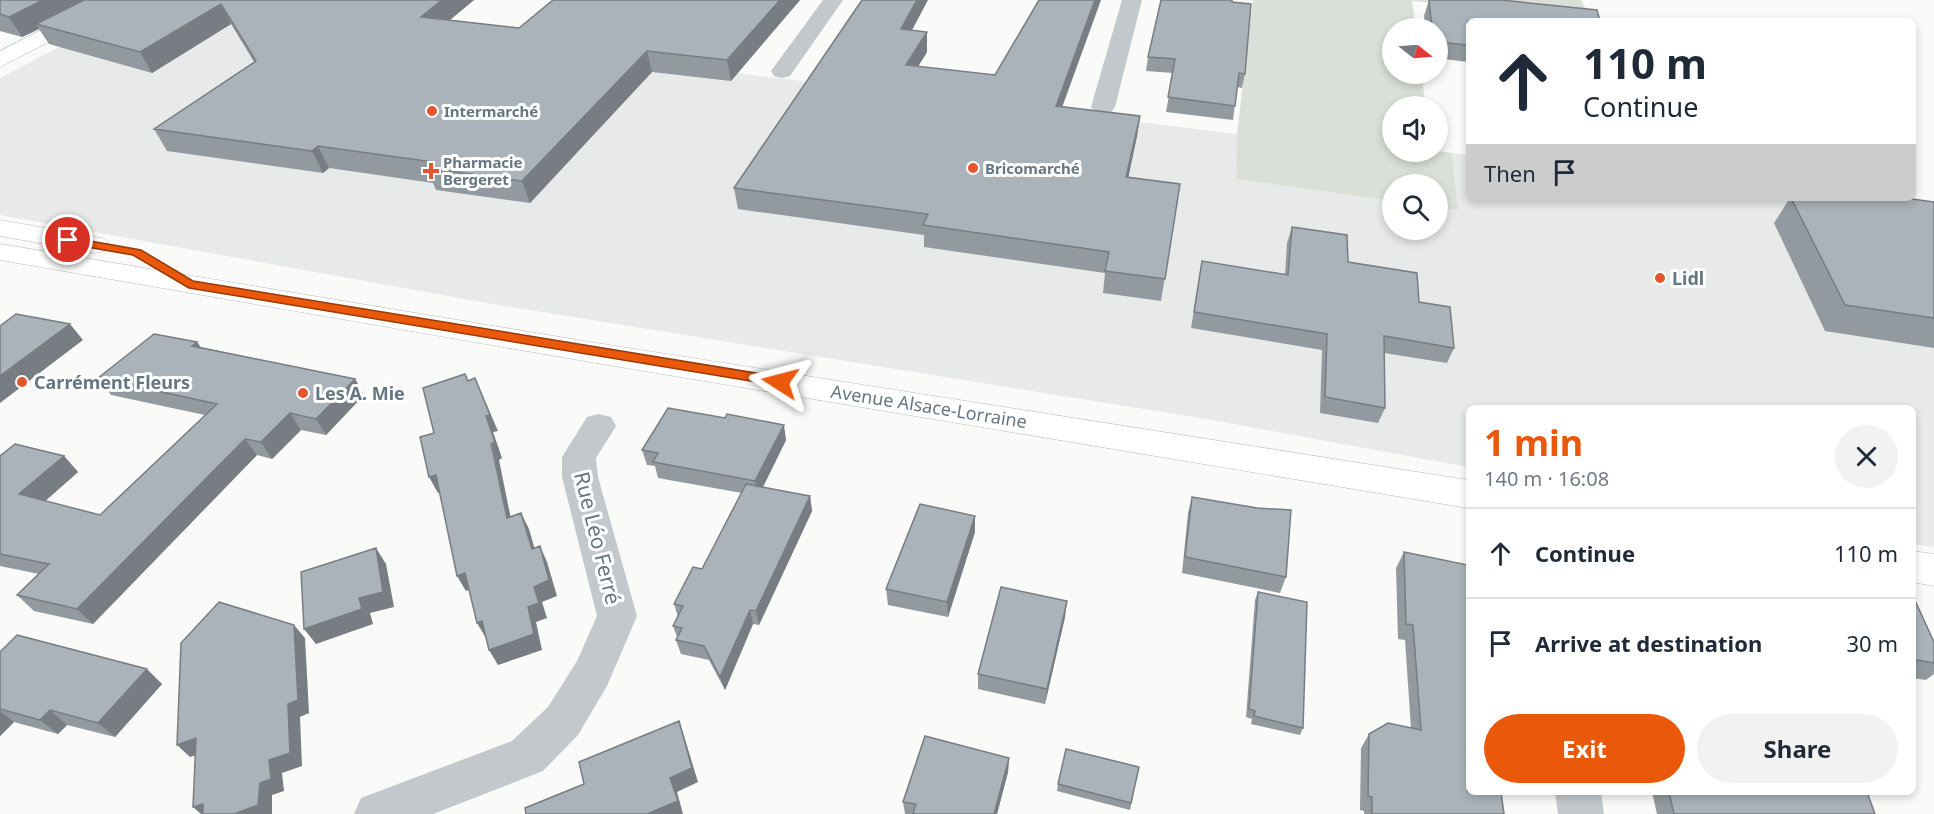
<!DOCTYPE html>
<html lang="en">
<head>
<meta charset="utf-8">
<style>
  :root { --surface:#fff; --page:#f2f2f3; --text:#1f2937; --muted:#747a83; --line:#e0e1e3; --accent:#ea580c }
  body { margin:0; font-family:"Noto Sans",sans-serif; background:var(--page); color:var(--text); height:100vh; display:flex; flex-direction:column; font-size:22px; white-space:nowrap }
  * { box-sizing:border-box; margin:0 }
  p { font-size:20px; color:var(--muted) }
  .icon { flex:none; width:33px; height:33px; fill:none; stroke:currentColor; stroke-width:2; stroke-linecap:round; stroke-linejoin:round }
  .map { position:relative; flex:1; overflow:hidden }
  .details { position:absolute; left:1466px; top:405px; width:450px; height:390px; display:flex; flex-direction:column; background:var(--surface); border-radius:9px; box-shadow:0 3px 9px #0003 }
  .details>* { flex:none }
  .banner { position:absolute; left:1466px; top:18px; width:450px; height:183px; border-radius:9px; box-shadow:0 3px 9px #0003; background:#fff; color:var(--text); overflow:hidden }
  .needle { width:39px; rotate:107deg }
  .buttons { position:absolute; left:1382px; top:18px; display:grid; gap:12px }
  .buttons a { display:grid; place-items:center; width:66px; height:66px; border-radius:50%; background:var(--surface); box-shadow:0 3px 9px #0003; font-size:30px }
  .pin { position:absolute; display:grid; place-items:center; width:51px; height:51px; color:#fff; margin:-26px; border:3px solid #fff; border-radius:50%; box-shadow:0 2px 6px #0007 }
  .me { position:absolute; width:66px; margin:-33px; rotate:279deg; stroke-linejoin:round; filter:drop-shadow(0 0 4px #0008) }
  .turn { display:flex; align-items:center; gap:21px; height:126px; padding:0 18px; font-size:27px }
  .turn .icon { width:78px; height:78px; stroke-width:2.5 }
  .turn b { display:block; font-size:42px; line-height:51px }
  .then { display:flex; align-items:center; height:57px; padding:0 18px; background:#0003; gap:12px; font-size:22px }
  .round { display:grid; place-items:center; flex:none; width:63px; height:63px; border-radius:32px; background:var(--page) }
  .headline { display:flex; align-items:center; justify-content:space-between; height:102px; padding:0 18px }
  h1 { font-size:36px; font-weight:700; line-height:45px; color:var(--accent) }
  .primary-button { display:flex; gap:12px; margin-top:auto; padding:12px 18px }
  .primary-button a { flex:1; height:69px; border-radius:36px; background:var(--accent); color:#fff; font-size:24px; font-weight:700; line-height:69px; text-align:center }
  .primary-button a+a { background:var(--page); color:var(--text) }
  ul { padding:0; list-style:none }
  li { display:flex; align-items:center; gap:18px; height:90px; padding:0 18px; border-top:2px solid var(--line) }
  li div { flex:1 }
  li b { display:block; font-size:22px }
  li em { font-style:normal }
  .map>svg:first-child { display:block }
</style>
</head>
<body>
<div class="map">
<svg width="1934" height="814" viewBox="0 0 1934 814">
  <rect width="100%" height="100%" fill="#fafaf8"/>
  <path fill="#e8e9e9" d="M138 6 662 64 1237 134 1236 179 1392 201V230H1437V207L1458 210 1452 153 1468 155V198H1777L1934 222V547L1913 544 1912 408H1468V467L1212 420 498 305 0 215V78Z"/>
  <path fill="#dadfd7" d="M1253 0H1581L1589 16 1412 1 1416 28H1392V74H1422L1425 106H1392V152L1437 151 1452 153 1458 210 1437 207V184H1392V201L1236 179 1237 134Z"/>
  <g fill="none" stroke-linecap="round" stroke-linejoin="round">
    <defs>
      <path id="secondary" d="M100 0H126L123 4 0 67V51Z"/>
      <path id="primary" d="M0 220 95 237 105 239 109 245 105 251 95 253 0 236Z
        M0 244 590 342 1468 480V508L590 362 0 260Z
        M1912 551 1934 554V586L1912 582Z"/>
    </defs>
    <use href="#secondary" stroke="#b3babf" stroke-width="1"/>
    <use href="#primary" stroke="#b5babe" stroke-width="1"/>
    <path fill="#c3c8cc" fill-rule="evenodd" d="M823 0H843L790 76 782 78 774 76 771 71Z
      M1122 0H1142L1115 107 1111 112 1103 114 1095 112 1091 107Z
      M599 414 611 417 616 426 596 458 598 477 637 616 607 686 578 735 543 771 433 814H354L361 798 512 741 548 707 577 661 597 616 562 477V457L587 417Z
      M1555 792H1601L1604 814H1558Z"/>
    <use href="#secondary" fill="#fff" fill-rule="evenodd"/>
    <use href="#primary" fill="#fff" fill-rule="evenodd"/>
  </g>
  <path fill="#929a9f" d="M0 0H474L450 20 519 28 800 0 731 81 652 72 530 203 436 190 433 183 329 168 323 173 167 151 154 129 254 62 231 24 152 73 49 44 39 29 22 37 0 31Z
    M1429 0 1468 21V62L1437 58V28H1425L1424 16Z
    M1232 2 1245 74 1242 88 1237 87 1233 120 1166 112 1173 73 1146 71 1148 57Z
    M912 30 927 32V52L918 66 1062 107 1140 116 1137 136 1128 177 1180 184 1161 301 1103 293 1105 273 924 247V235L738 209 734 188Z
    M1790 198H1905L1934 202V348L1825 331 1774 223Z
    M1292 227 1348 262 1419 302 1454 348 1447 363 1384 353 1385 408 1378 423 1320 413 1322 350 1191 328 1202 261 1285 275 1287 243Z
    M197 342 200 347 355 379 364 395 326 435 301 430 272 459 257 455 93 624 34 611 17 595 39 574 0 566V456H64L78 472 45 501 100 515 205 415 111 395 98 378Z
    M786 440 763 487 810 496 812 511 759 625 753 624 725 690 709 660 681 654 676 640 677 637 673 626 678 617 674 604 702 569 742 493 658 478 655 466 647 465 642 450Z
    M1192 497 1286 577 1280 593 1182 573 1188 513Z
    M975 532 948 617 888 605 886 589Z
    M1404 552 1504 814H1364V811L1360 810 1361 748 1369 734 1411 728 1405 640 1398 639 1396 568Z
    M1258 592 1303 728 1300 735 1251 724 1252 719 1246 717 1255 600Z
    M1912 594 1934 642V674L1926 680 1912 678Z
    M1065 617 1045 704 978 689V674Z
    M0 652 162 684 115 737 67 725 58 734 14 722 0 736Z
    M1009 758 1008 772 997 814H905L903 802Z
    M1139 767 1130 810 1057 791 1058 784Z
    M1652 792H1867L1875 814H1657Z"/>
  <path fill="#777d82" d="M43 0H95L36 24 39 29 22 37 9 17Z
    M442 0H474L429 37 421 17Z
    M780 0H800L731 81 727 60Z
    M917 0H928L902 49 901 29Z
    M1095 0H1101L1055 127 1056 106Z
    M221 4 231 24 152 73 140 52Z
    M927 32V52L907 85 906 65Z
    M647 51 652 72 530 203 522 181Z
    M1140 116 1137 136 1124 198 1126 177Z
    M318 146 329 168 323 173 312 151Z
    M70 324 83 340 0 403V376Z
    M197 342 208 358 192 346Z
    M475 378 498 431 493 432 502 458 499 460 514 534 507 518 486 416Z
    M355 379 364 395 326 435 316 419Z
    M290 413 301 430 272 459 261 442Z
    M784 425 786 440 758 497 755 481Z
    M245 439 257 455 93 624 77 609Z
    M64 456 78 472 35 510 19 494Z
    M436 475 444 490 438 493 429 477Z
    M810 496 812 511 759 625 756 611Z
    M521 513 529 529 539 564 532 549Z
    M975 516V532L948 617 947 602Z
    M540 546 547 562 557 596 542 602 547 618 536 622 542 650 498 665 489 650 528 607 534 587Z
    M376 548 386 564 394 607 370 613 373 624 316 644 304 629 359 598Z
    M465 573 474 588 466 591 457 576Z
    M1067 601 1065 617 1045 704 1047 689Z
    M750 610 753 624 725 690 720 677Z
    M482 621 491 637 486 638 477 623Z
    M294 625 305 638 309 713 300 717 302 766 282 773 284 791 272 795V814H234L260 783 288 704Z
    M147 669 162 684 115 737 98 723Z
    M50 710 67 725 58 734 40 720Z
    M0 711 14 722 0 736Z
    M679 721 684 736 698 782 677 792 683 814H647L670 778Z
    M196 738 209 751 190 757 177 745Z
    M1009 758 1008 772 997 814H994Z
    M203 804 215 814H201L193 807Z"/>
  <path fill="#aab3b9" stroke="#777d82" stroke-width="1.5" d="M0 0H43L9 17 0 14Z
    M84 0H442L421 17 519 28 553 0H780L727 60 647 51 522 181 427 168 433 162 318 146 312 151 154 129 256 61 221 4 140 52 36 24Z
    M862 0H917L901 29 927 32 906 65 995 75 1039 0H1095L1056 106 1140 116 1126 177 1180 184 1165 279 1105 271 1109 252 923 225 928 214 734 188Z
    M1161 0H1232V2L1251 4 1245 74 1239 73 1235 106 1168 97 1175 59 1148 57Z
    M1429 0H1501L1597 10 1600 21H1468V45L1437 42V28H1432Z
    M1791 198 1810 199 1809 198H1905L1934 202V318L1845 305Z
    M1292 227 1347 235 1348 262 1417 273 1419 302 1450 307 1454 348 1384 336 1385 408 1325 397 1327 334 1194 312 1202 261 1288 275Z
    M16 314 70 324 0 376V326Z
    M154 334 197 342 192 346 355 379 316 419 290 413 261 442 245 439 77 609 17 595 49 564 0 554V456L15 444 64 456 19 494 100 515 217 404 98 378Z
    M465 374 468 381 475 378 490 415 486 416 495 442 491 444 507 518 521 513 532 549 540 546 549 580 534 587 539 603 528 607 534 634 489 650 482 621 477 623 465 573 457 576 436 475 429 477 420 437 434 433 423 388Z
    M668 408 725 418 727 414 784 425 755 481 653 462 658 453 642 450Z
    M746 484 810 496 756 611 750 610 720 677 704 646 676 640 682 628 673 626 683 606 674 604 693 567 702 569Z
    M1192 497 1257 508 1291 510 1286 577 1185 557Z
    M920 504 975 516 947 602 886 589Z
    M376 548 383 592 359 598 362 609 304 629 301 572Z
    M1404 552 1468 565V792H1501L1504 814H1372V797L1368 796 1369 734 1388 723 1421 730 1413 625 1406 624Z
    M1001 587 1067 601 1047 689 978 674Z
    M1258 592 1307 602 1303 728 1254 716 1255 711 1249 709Z
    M1912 594 1934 642V663L1912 659Z
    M219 602 294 625 298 700 288 704 290 753 269 760 271 779 260 783 258 805 234 814H203V804L193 807 196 738 177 745 181 643Z
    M17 635 147 669 98 723 50 710 40 720 0 709V652Z
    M679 721 692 768 670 778 678 801 647 814H526L525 808 584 784 579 762Z
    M925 736 1009 758 994 814H913L916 804 903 802Z
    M1066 749 1139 767 1131 803 1058 784Z
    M1669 792H1867L1875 814H1674Z"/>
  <path fill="#ea580c" stroke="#983908" stroke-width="1.5" d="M68 237 141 250 193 281 780 377 786 382 780 386 189 288 133 255 64 243V238Z"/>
  <g fill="#e4572e" stroke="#fff" stroke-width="2">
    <circle cx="432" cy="111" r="6"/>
    <circle cx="973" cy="168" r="6"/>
    <path d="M428 162h6v6h6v6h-6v6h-6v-6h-6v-6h6z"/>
    <circle cx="1660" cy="278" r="6"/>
    <circle cx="22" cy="382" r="6"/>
    <circle cx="303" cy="393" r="6"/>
  </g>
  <g text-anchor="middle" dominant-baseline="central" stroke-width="6" stroke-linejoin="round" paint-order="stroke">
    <g font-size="15" font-weight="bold" fill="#657683" stroke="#fff" text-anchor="start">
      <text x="444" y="111">Intermarché</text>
      <text x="443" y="162">Pharmacie<tspan x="443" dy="17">Bergeret</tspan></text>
      <text x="985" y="168">Bricomarché</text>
    </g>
    <g font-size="18" font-weight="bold" fill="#657683" stroke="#fff" text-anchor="start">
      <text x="1672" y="278">Lidl</text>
      <text x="34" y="382">Carrément Fleurs</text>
      <text x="315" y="393">Les A. Mie</text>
    </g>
    <g font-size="18" fill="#657683" stroke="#fff">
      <text transform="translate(929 406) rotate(9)">Avenue Alsace-Lorraine</text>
    </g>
    <g font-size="21" fill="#657683" stroke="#fff">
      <text transform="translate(598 538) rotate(76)">Rue Léo Ferré</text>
    </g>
  </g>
</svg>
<div class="buttons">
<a><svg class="needle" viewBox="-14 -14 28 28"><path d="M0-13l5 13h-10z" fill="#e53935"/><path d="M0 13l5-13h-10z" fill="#747a83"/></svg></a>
<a><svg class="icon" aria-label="sound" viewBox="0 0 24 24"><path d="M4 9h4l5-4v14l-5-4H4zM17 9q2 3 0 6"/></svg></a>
<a><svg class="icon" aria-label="search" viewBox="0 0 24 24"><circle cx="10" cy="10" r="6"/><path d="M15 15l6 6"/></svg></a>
</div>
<div class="pin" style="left:68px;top:240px;background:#d93025"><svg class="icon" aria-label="arrive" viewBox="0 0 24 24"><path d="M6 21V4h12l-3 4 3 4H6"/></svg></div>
<svg class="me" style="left:780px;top:382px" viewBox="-20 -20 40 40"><path d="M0-17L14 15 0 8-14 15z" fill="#ea580c" stroke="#fff" stroke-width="4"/></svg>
<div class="banner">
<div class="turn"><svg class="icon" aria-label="ahead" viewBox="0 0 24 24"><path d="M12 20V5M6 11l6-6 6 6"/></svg><div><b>110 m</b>Continue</div></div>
<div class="then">Then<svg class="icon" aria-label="arrive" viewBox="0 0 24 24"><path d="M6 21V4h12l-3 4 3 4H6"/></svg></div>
</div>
<section class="details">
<div class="headline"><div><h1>1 min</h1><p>140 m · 16:08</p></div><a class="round"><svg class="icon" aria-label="close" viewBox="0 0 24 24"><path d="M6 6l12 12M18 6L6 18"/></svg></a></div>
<ul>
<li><svg class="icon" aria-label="ahead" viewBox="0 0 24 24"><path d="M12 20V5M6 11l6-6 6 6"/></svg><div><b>Continue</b></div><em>110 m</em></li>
<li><svg class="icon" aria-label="arrive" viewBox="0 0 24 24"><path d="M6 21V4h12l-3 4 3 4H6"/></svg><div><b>Arrive at destination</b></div><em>30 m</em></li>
</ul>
<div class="primary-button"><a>Exit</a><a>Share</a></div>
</section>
</div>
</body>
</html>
